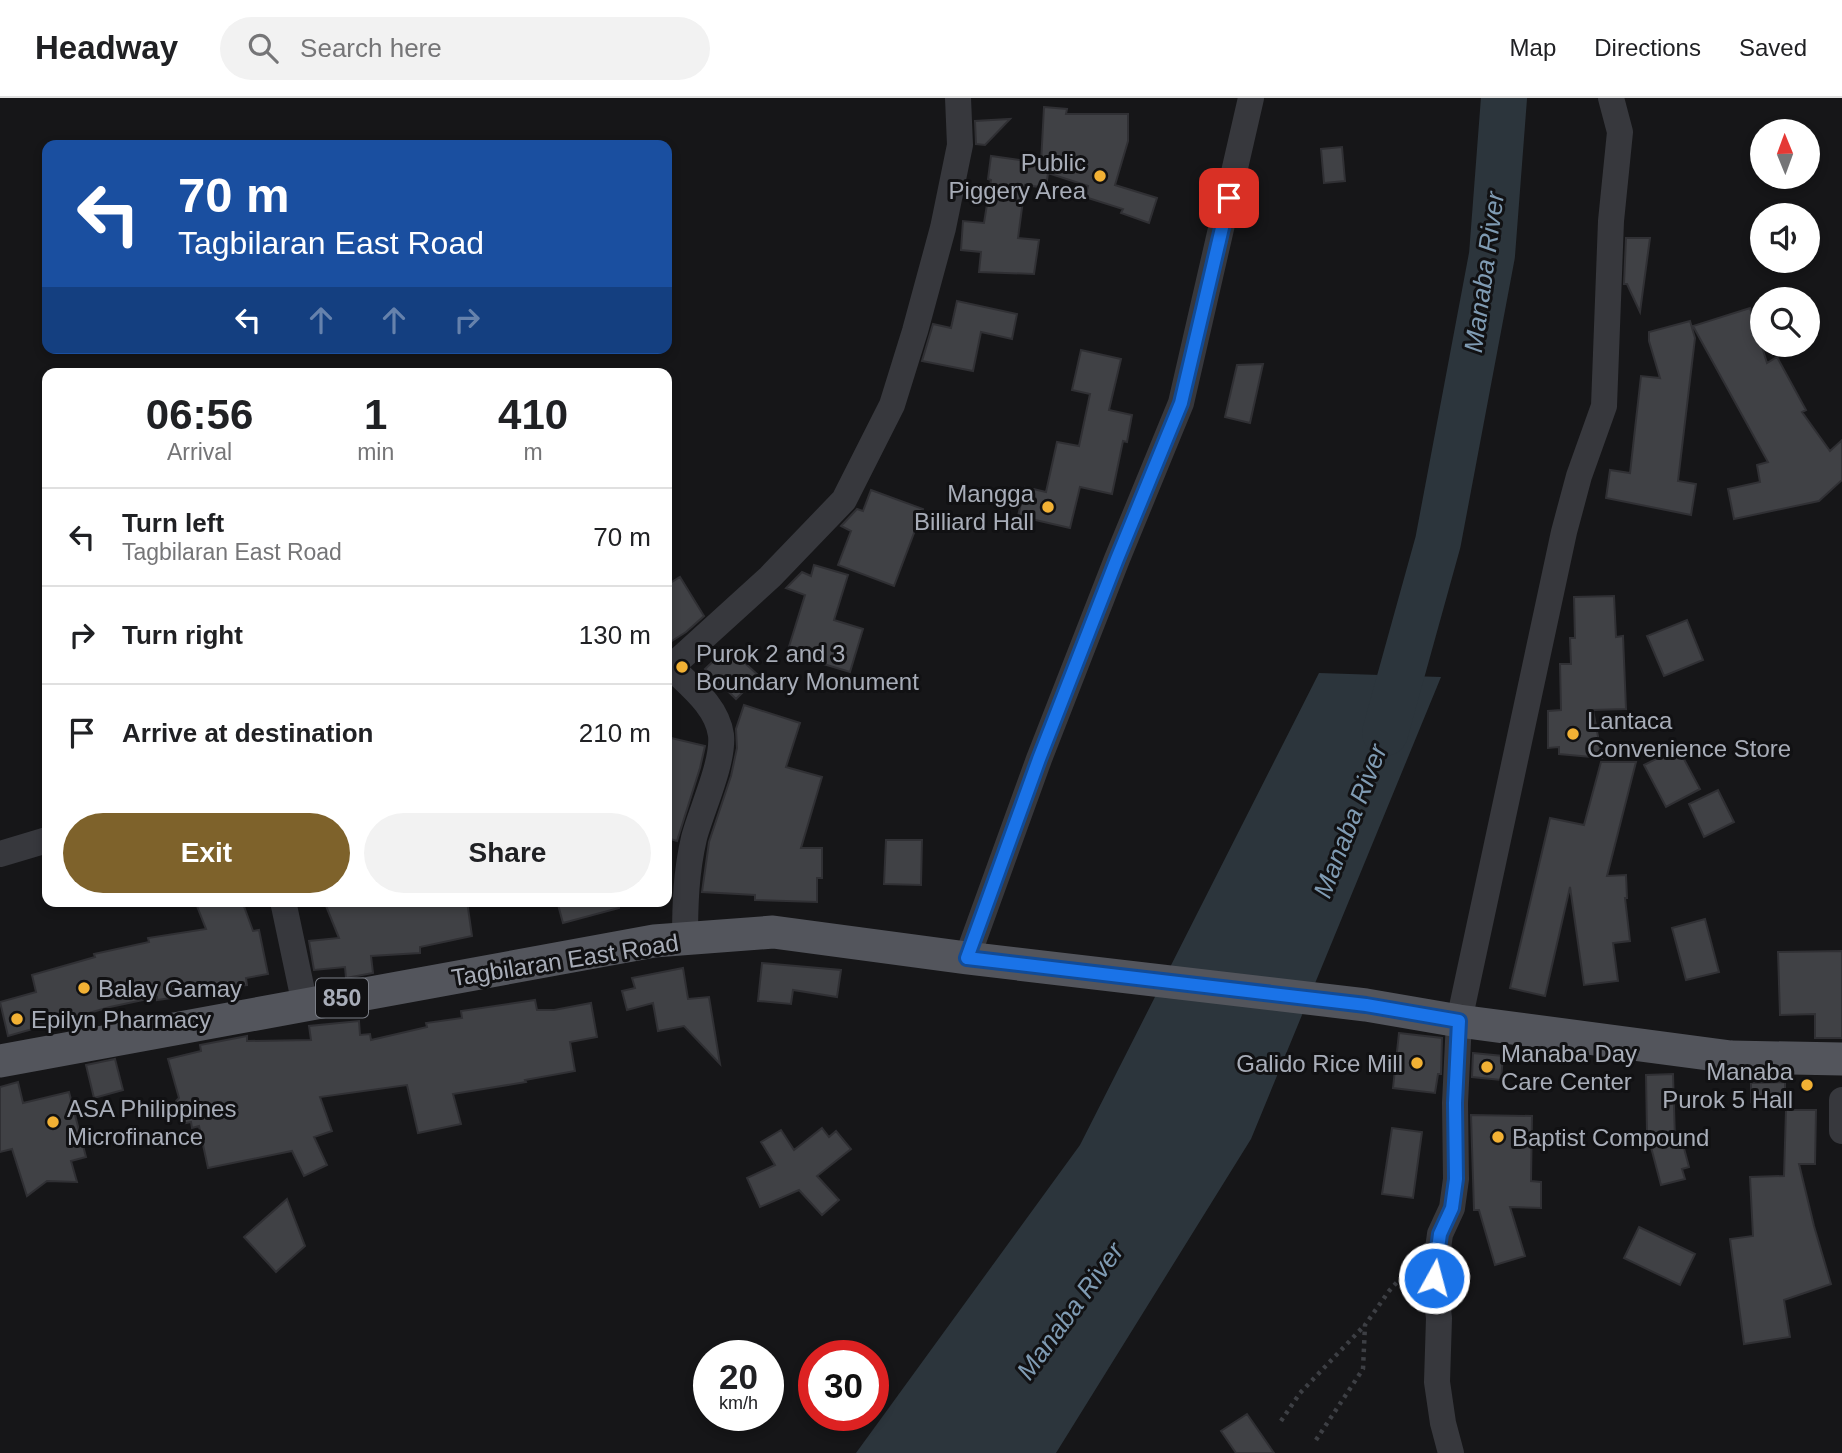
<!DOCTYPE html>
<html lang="en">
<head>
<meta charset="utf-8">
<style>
  :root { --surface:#fff; --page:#f2f2f2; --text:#202124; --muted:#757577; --line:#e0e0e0; --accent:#7e622b }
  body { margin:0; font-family:Helvetica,sans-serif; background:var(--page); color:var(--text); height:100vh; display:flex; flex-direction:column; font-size:26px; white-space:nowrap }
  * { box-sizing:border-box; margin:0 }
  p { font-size:23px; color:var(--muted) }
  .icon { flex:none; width:38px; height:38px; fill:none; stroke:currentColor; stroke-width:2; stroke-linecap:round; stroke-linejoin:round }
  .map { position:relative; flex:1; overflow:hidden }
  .sheet { position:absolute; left:42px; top:270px; width:630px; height:539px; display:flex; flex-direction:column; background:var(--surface); border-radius:14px; box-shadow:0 4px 10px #0003 }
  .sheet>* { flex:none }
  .guide { position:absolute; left:42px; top:42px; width:630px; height:214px; border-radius:14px; box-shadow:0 4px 10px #0003; background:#1a4fa0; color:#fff; overflow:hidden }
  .needle { width:46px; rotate:359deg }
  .controls { position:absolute; left:1750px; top:21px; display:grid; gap:14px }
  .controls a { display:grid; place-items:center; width:70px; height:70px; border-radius:50%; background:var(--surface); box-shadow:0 4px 10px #0003; font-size:35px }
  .speed { position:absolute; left:693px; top:1242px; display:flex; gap:14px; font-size:35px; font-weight:700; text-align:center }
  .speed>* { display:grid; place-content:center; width:91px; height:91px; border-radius:50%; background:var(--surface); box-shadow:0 4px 10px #0003; line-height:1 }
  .speed small { font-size:18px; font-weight:400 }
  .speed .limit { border:10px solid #d22; background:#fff; color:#111 }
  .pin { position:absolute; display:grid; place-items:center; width:60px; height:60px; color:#fff; margin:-30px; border-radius:14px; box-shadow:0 4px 10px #0006 }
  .me { position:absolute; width:77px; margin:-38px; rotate:7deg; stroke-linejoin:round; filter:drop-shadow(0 0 5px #0008) }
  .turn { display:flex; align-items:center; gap:24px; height:147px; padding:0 21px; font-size:32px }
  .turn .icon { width:91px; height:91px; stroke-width:2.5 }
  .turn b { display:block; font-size:49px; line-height:60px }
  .lanes { display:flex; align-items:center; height:66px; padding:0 21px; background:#0003; justify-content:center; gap:35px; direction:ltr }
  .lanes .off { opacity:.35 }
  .eta { display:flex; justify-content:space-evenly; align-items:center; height:119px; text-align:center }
  .eta b { font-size:42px; font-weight:700; line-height:49px }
  .cta { display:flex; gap:14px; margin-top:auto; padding:14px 21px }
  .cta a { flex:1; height:80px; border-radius:42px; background:var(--accent); color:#fff; font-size:28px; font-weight:700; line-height:80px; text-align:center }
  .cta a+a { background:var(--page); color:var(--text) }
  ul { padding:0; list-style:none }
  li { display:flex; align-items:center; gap:21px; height:98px; padding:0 21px; border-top:2px solid var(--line) }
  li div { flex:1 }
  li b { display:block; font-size:26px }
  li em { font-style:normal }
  header { display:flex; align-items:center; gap:42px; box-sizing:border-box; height:98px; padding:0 35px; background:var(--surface); border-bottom:2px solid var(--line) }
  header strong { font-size:33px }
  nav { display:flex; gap:38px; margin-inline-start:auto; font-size:24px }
  .search { width:490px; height:63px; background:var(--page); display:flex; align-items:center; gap:18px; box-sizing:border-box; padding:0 24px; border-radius:38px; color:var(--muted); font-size:26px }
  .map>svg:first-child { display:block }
</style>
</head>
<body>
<header>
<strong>Headway</strong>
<div class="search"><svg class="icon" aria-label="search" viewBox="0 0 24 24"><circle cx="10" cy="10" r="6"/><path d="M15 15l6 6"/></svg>Search here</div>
<nav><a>Map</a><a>Directions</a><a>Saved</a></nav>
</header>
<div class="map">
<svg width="1842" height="1355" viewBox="0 0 1842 1355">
  <rect width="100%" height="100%" fill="#161618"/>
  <path fill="#2c353c" d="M1319 575 1441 579 1251 1041 1056 1355H856L1080 1047Z"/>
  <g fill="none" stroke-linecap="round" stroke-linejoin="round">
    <path stroke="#2c353c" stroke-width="46" d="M1385 635 1438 444 1492 157 1504 0"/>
  </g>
  <path fill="#404145" stroke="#303034" stroke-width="2" d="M1044 9 1067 11 1066 16H1128V43L1115 87 1157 100 1149 125 1121 115 1123 111 1085 99 1088 88 1048 75 1046 90 1025 87 1018 140 1039 142 1034 176 979 174 981 154 961 152 963 123 984 125 991 82 988 81 991 58 1041 65Z
    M1010 21 985 47 976 46 975 23Z
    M1342 49 1345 83 1324 85 1321 51Z
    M1626 140H1650L1640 214 1627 186H1624Z
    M957 203 1017 216 1012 241 981 234 973 273 922 263 933 226 951 230Z
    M1750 210 1767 265 1777 259 1806 312 1802 314 1830 353 1842 342V382L1819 403 1734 421 1728 391 1760 384 1757 367 1768 364 1693 228Z
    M1690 223 1695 240 1678 383 1696 386 1691 417 1606 400 1610 372 1630 375 1641 278 1660 280 1649 243V234Z
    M1081 252 1121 261 1109 312 1132 317 1127 344 1123 343 1112 396 1080 389 1070 430 1018 418 1025 389 1046 394 1057 344 1079 348 1090 296 1072 292Z
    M1263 266 1250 325 1225 319 1237 267Z
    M871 392 923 411 894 488 838 467 851 433 841 428 857 411 863 413Z
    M814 467 848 477 834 522 863 531 850 574 787 555 805 497 786 490 802 474 811 478Z
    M680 479 704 518 686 534 667 546V487Z
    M1614 498 1616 539 1623 538 1626 611 1593 612 1602 660 1559 656V649L1548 650V613L1561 612 1560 566H1571L1570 540H1575L1574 499Z
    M1687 522 1703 562 1664 578 1647 538Z
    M724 553H732L759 578 736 601 705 571Z
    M744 607 800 625 786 669 822 679 801 750H822V780H817V804L755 802V797L702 794 709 744 731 678 737 650 736 631Z
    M667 639 705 648 700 670 677 743 667 740Z
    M1678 650 1700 691 1666 709 1644 667Z
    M1601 664H1636L1607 778 1626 777 1627 800H1625L1630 843 1613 845 1618 883 1584 887 1570 789 1545 898 1510 890 1550 720 1584 727Z
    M1718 692 1734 724 1704 739 1689 706Z
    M886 742H922L921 787 884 786Z
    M195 803H242L253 833 259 832 268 876 246 880 247 887 192 892 193 897 157 902V899L110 909 8 938 0 904 36 894 32 877 95 859 94 856 149 844 148 840 206 831Z
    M324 803H467L472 838 420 849V855L371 858 373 875 346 880 345 869 314 872 309 843 339 840Z
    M557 803H619V810L563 825Z
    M1705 821 1719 874 1686 882 1672 830Z
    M1842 853V940H1815V916L1780 917 1778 854Z
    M762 865 841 872 837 899 793 892 791 906 758 903Z
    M683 870 688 901 709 899 720 966 684 928 658 933 653 905 627 912 622 893 635 890 632 880Z
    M535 902 537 912H554L591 905 597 939 570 944 575 973 525 982 526 984 453 996 461 1026 418 1035 407 987 320 999 332 1033 314 1039 327 1067 304 1078 292 1053 208 1070 199 1028 192 1030 191 1024 181 1026 176 1003 179 1000 168 961 201 953 200 947 247 938V943L311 942 309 928 359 923 360 937 370 936 371 942 427 929 426 925 462 920 461 913Z
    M1399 935 1442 940 1441 976H1438L1435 995 1393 990Z
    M1473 955 1503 958 1501 982 1472 979Z
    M115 961 123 992 94 1000 86 967Z
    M1673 976 1675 1041 1681 1039 1689 1069 1682 1071 1685 1081 1661 1087 1647 1034 1646 977Z
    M18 984 23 1005 69 994 86 1059 71 1063 77 1084 47 1083 27 1098 12 1051 0 1054V989Z
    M1785 984V1003L1751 1004V985Z
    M1786 1012H1816L1815 1066H1799L1814 1128 1831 1186 1784 1202 1790 1239 1744 1246 1730 1141 1753 1138 1750 1079 1784 1078Z
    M1471 1017 1532 1018 1531 1083 1541 1084V1110L1510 1109 1525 1158 1495 1167 1479 1112H1474Z
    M822 1030 829 1039 836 1033 851 1051 817 1078 839 1102 822 1117 799 1092 760 1109 747 1080 775 1067 761 1044 781 1032 794 1052Z
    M1392 1030 1422 1034 1413 1100 1382 1096Z
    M287 1101 305 1148 276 1174 244 1139Z
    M1639 1129 1695 1156 1680 1187 1624 1160Z
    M1247 1316 1274 1355H1236L1221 1333Z"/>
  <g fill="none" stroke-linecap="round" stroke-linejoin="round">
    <path stroke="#3d3f44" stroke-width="4.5" stroke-dasharray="3.5 5" stroke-linecap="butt" d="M1281 1323 1300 1295 1364 1228
      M1316 1342 1363 1271 1365 1227 1389 1193 1409 1171"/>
    <path stroke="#37383d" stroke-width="26" d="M671 569C690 588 717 608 721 637 724 664 701 713 694 740 686 774 685 807 685 842
      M667 570 671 569 770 479 844 402 892 307 915 233 943 130 960 47 958 0
      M0 756 47 742
      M283 803 305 907
      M967 860 1039 661 1117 461 1181 305 1251 0
      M1842 1002V1033
      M1451 1355 1443 1325 1437 1284 1439 1220 1434 1180 1440 1136 1452 1110 1456 1081 1455 1005 1459 923 1564 434 1579 378 1604 308 1611 123 1620 34 1611 0"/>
    <path stroke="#53555c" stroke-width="33" d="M0 963 654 843 773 834 967 860 1366 907 1459 923 1731 959 1842 961"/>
  </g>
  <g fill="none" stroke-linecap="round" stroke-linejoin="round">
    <defs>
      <path id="route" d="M1229 100 1181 305 1117 461 1039 661 967 860 1366 907 1459 923 1455 1005 1456 1081 1452 1110 1440 1136 1434 1180"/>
    </defs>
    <use href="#route" stroke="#114b97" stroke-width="18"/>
    <use href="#route" stroke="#1a73e8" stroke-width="12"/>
  </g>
  <g fill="#f2b134" stroke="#111113" stroke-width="2.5">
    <circle cx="1100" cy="78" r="7"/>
    <circle cx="1048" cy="409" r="7"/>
    <circle cx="682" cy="569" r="7"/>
    <circle cx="1573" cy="636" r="7"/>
    <circle cx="84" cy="890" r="7"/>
    <circle cx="17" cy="921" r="7"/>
    <circle cx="1417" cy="965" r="7"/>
    <circle cx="1487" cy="969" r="7"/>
    <circle cx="1807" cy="987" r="7"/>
    <circle cx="53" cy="1024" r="7"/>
    <circle cx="1498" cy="1039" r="7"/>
  </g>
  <g text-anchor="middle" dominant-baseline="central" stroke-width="6" stroke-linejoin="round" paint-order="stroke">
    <rect fill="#111113" stroke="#7b7e86" stroke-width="2" x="316" y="880.5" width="52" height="39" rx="5"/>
    <g font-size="23" font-weight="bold" fill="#a8adb8">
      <text x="342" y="900">850</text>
    </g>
    <g font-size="24" fill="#a8adb8" stroke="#111113" text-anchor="start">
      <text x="1086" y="64" text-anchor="end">Public<tspan x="1086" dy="28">Piggery Area</tspan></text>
      <text x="1034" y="395" text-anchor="end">Mangga<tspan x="1034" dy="28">Billiard Hall</tspan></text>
      <text x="696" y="555">Purok 2 and 3<tspan x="696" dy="28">Boundary Monument</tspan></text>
      <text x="1587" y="622">Lantaca<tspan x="1587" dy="28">Convenience Store</tspan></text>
      <text x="98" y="890">Balay Gamay</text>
      <text x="31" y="921">Epilyn Pharmacy</text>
      <text x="1501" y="955">Manaba Day<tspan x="1501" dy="28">Care Center</tspan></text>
      <text x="1403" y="965" text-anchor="end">Galido Rice Mill</text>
      <text x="1793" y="973" text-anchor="end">Manaba<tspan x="1793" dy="28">Purok 5 Hall</tspan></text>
      <text x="67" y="1010">ASA Philippines<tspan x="67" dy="28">Microfinance</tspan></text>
      <text x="1512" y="1039">Baptist Compound</text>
    </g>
    <g font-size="24" fill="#a8adb8" stroke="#111113">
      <text transform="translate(565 862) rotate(-9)">Tagbilaran East Road</text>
    </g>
    <g font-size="26" font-style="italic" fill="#7f9bb3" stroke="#111113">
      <text transform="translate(1484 174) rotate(-82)">Manaba River</text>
      <text transform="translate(1350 723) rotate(-69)">Manaba River</text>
      <text transform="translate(1070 1213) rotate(-54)">Manaba River</text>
    </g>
  </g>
</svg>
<div class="controls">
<a><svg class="needle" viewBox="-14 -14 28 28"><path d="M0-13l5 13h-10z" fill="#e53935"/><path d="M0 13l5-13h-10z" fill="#757577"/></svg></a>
<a><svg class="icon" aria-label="sound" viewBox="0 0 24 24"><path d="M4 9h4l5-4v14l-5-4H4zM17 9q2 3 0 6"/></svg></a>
<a><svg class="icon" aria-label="search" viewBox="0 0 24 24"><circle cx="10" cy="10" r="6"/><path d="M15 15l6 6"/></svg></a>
</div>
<div class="speed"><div>20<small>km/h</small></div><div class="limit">30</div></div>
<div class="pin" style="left:1229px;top:100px;background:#d93025"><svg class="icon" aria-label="arrive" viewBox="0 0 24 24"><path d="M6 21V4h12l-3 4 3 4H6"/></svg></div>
<svg class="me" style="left:1434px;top:1180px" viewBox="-20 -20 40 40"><circle r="17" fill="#1a73e8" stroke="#fff" stroke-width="3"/><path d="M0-11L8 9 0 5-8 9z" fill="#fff"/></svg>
<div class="guide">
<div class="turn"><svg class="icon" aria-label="left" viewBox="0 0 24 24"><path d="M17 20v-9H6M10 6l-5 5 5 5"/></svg><div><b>70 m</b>Tagbilaran East Road</div></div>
<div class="lanes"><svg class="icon" aria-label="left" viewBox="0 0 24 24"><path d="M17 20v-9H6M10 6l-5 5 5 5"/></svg><svg class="icon off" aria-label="ahead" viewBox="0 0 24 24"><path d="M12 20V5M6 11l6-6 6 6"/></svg><svg class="icon off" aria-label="ahead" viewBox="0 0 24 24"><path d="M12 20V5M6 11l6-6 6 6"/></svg><svg class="icon off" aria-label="right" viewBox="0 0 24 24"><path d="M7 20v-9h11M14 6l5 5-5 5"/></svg></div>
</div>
<section class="sheet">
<div class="eta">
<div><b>06:56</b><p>Arrival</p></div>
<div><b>1</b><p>min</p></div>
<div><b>410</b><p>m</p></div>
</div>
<ul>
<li><svg class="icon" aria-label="left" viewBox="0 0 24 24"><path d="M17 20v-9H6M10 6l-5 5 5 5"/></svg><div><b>Turn left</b><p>Tagbilaran East Road</p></div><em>70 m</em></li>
<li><svg class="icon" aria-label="right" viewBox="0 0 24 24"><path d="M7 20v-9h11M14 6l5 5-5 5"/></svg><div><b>Turn right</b></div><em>130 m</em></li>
<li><svg class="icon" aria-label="arrive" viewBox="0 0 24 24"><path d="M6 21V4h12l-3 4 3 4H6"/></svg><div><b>Arrive at destination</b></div><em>210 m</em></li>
</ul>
<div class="cta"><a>Exit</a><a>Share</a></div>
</section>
</div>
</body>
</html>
